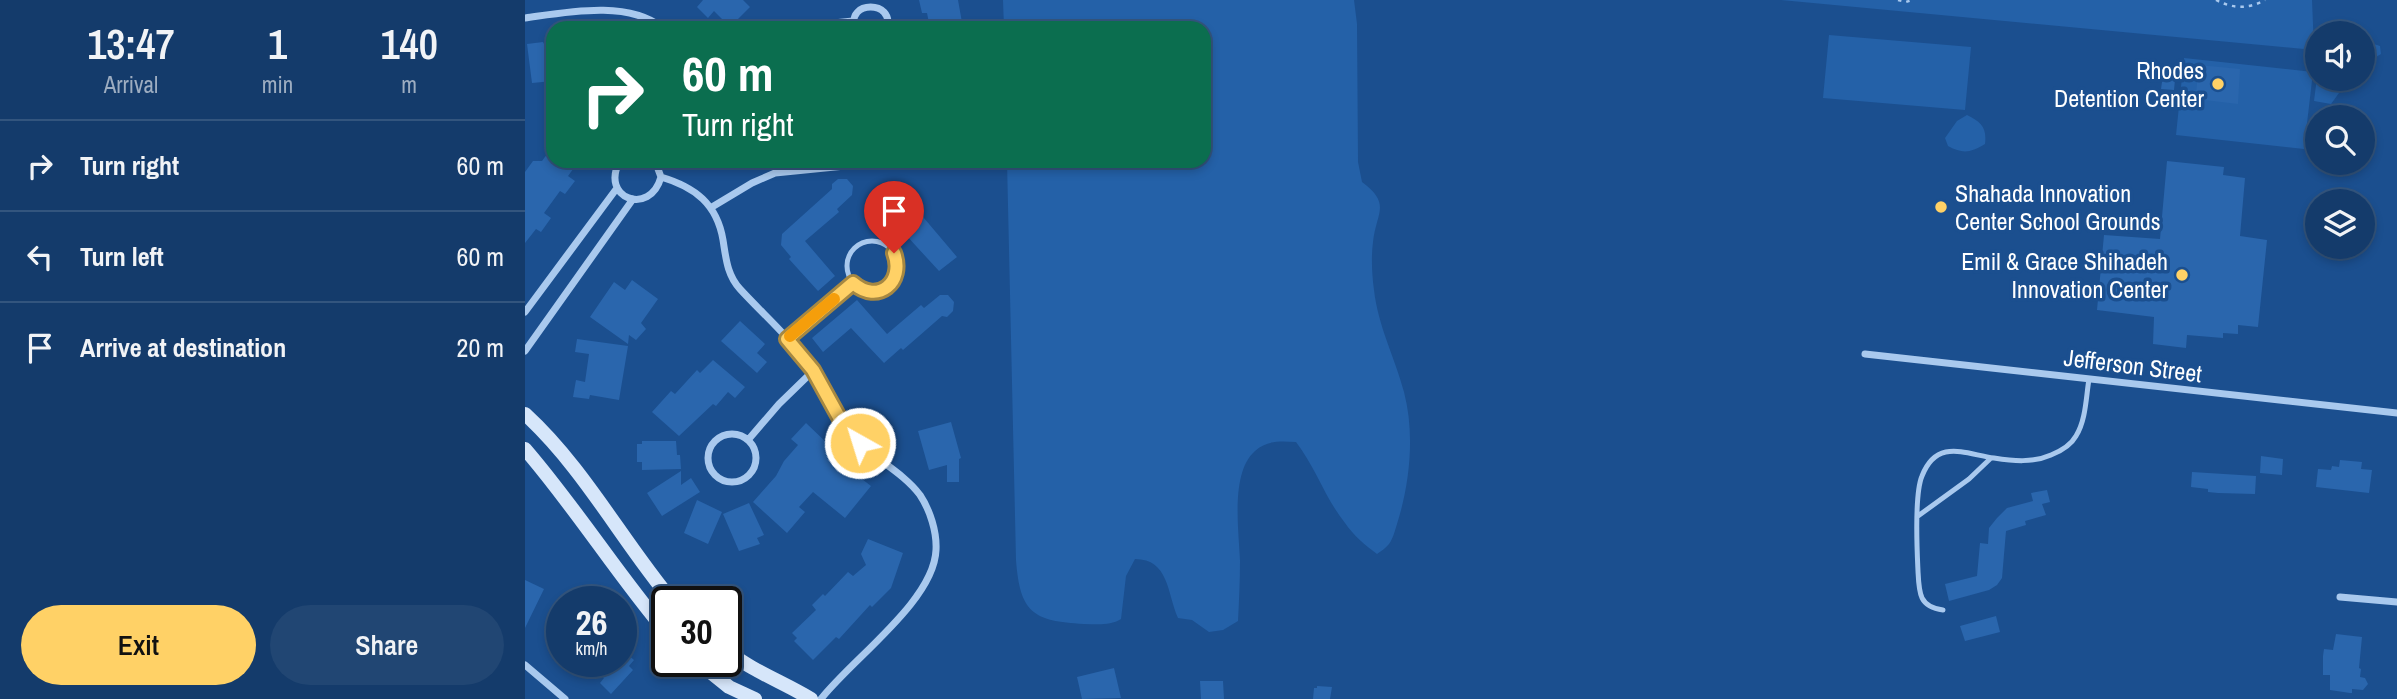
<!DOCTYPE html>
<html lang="en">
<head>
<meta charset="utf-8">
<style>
  :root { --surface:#143b6b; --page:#214673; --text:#f1f3f6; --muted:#9dadc1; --line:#33557e; --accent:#ffd166 }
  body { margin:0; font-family:"Archivo Narrow",sans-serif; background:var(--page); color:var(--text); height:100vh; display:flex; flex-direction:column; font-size:26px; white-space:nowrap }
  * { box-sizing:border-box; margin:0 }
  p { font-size:23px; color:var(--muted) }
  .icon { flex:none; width:38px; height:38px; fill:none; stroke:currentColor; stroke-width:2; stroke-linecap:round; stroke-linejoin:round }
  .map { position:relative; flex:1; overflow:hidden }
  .panel { display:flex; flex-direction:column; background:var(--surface); width:525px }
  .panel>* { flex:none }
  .top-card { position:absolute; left:21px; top:21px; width:665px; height:147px; border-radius:21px; box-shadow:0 4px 10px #0003,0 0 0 2px var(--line); background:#0b6e4f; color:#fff; overflow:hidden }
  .buttons { position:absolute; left:1780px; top:21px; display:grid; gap:14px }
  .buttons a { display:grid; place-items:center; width:70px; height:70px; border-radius:50%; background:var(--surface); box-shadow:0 4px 10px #0003,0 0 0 2px var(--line); font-size:35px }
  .speed { position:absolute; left:21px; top:586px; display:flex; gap:14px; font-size:35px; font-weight:700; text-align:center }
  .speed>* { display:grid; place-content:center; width:91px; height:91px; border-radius:50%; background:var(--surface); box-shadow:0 4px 10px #0003,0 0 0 2px var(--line); line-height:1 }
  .speed small { font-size:18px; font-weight:400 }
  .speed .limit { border:4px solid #111; border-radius:10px; background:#fff; color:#111 }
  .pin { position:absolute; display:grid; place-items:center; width:60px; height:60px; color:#fff; margin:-72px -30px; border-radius:50% 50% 50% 0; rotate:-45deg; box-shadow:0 0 7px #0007 }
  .pin .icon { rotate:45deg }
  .me { position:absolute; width:77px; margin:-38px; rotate:321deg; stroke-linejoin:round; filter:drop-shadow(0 0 5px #0008) }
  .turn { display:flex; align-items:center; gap:24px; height:147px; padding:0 21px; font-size:32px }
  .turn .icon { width:91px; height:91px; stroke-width:2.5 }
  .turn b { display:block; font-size:49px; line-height:60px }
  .eta { display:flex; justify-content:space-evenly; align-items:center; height:119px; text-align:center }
  .eta b { font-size:42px; font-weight:600; line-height:49px }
  .cta { display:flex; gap:14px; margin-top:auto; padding:14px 21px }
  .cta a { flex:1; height:80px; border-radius:42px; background:var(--accent); color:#111; font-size:28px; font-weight:600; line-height:80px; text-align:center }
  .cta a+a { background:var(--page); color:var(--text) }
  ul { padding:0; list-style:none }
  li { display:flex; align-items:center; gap:21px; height:91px; padding:0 21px; border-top:2px solid var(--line) }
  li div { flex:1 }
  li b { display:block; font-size:26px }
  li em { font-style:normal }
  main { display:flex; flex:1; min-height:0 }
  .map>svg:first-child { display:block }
</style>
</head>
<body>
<main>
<section class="panel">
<div class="eta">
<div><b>13:47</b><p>Arrival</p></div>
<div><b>1</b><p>min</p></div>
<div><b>140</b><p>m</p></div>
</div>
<ul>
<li><svg class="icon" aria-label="right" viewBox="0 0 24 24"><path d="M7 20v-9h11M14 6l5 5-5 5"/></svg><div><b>Turn right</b></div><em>60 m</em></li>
<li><svg class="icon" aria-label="left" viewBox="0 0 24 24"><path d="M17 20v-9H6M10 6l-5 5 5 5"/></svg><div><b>Turn left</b></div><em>60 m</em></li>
<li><svg class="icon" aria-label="arrive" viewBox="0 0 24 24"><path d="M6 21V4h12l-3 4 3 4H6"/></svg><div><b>Arrive at destination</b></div><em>20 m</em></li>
</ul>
<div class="cta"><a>Exit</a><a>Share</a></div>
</section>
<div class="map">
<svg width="1872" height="699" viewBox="0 0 1872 699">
  <rect width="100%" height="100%" fill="#1b4f8f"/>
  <path fill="#2461a8" d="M478 0H829L832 24 833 162 837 182C867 204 851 213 848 242 846 257 847 275 849 290 853 326 870 358 879 392 890 434 885 483 872 524 870 530 868 539 864 544 861 548 856 551 852 554 840 545 829 536 820 523 800 498 791 468 771 442 756 441 742 440 730 451 705 473 714 531 715 561 715 581 714 601 713 621L698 630 684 632 667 620 653 618C642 593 644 559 610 559L601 576 596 619C585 626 572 624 559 624 508 621 495 613 491 560L482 161H679V28H479Z
    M1256 0H1787L1789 50Z
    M1304 35 1446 47 1440 110 1298 98Z
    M1843 42 1855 46 1856 54 1846 60H1838V44Z
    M1659 58 1788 72 1779 149 1651 135Z
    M1792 77 1818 79 1814 93 1806 104 1789 101Z
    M1442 115C1456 122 1462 127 1460 144 1445 153 1438 154 1423 146L1420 138 1432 121Z"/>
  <path fill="#2a66ad" d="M178 0H218L225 7 205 27 189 11 183 18 172 7Z
    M394 0H433L438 28H405L402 13H397Z
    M18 42 19 44 28 43V81L7 83 2 44Z
    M1673 65 1715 69 1713 104 1671 99Z
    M1639 68 1651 69 1649 90 1636 89Z
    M28 146V161H54L43 176 50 181 40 194 35 191 19 213 26 218 16 232 11 229 0 243V172L8 161H17Z
    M1642 161 1699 167 1698 175 1720 178 1715 236 1742 240 1733 327 1713 325V334L1698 333V338L1662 335 1661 348 1628 344 1629 317 1572 310 1579 235 1635 239Z
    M313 179H322L328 186 327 195 312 209 314 212 280 241 310 276 293 291 264 259 266 257 256 245 257 234 307 189V184Z
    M371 185 432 257 414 271 380 234 353 199Z
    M107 280 133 299 116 323 121 329 111 340 104 335 103 344 65 317 89 282 100 290Z
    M415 295H423L429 302 428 311 422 317 417 316 378 350 376 348 359 363 326 328 298 352 287 338 332 300 362 334 396 305 399 308Z
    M215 321 240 344 232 353 242 362 232 373 196 341Z
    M52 339 103 346 94 400 65 395 64 399 48 397 51 380 60 382 64 354 50 352Z
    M188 360 220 387 210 398 203 392 191 406 188 404 154 436 127 412 146 391 150 394 172 370 175 373Z
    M426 422 436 458 434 459V482H422V465L404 470 393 431Z
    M281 423 304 445 302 448 335 474 333 476 346 486 320 518 288 492 274 507 280 512 262 533 228 502 251 476 259 461 273 445 266 439Z
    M117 441H151L152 455H155L156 469 117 470V462H112V444H117Z
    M1736 456 1758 459 1757 475 1735 473Z
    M1815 460 1837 462 1836 469 1847 470 1844 493 1791 487 1793 469 1806 470 1807 466 1814 467Z
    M156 471V485L166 478 175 492 137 516 122 493Z
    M1667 472 1731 476 1730 494 1693 493 1683 492V489L1666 487Z
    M1522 490 1525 502 1517 504 1521 515 1500 521 1501 525 1481 531 1477 578 1472 585 1464 590 1424 601 1420 584 1452 576 1455 543 1463 544 1464 528 1472 518 1482 508 1508 501 1506 493Z
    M172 500 197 512 183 544 159 533Z
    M224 503 239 535 232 538 235 544 214 551 198 514Z
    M343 539 378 553 366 588 347 607 345 605 314 639 311 637 288 660 269 641 272 638 267 633 291 610 287 605 298 594 300 596 323 572 328 576 341 565 336 554Z
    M0 580 19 589 0 628Z
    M37 605V639L20 623Z
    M1471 616 1475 632 1440 641 1435 626Z
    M1811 634 1837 637 1834 668 1836 669 1835 677 1840 678 1843 684 1838 690 1827 689V693H1825L1805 690V675H1798V656L1799 649 1808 650Z
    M101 653 109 660 104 666 108 670 86 694 75 683 79 678 61 662H96Z
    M589 668 596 698 557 699 552 677Z
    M675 681H698L699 699H676Z
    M792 686 807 687 805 699H788L789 688H792Z"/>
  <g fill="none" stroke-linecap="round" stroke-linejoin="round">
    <path stroke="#a9c9ee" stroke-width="2.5" stroke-dasharray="3.5 5" stroke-linecap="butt" d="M1373 0 1381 2 1387 0
      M1691 0C1708 9 1724 9 1740 0"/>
    <path stroke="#a9c9ee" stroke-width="5" d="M322 266a25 25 0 1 1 50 0a25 25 0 1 1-50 0Z
      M262 339 328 283
      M1393 516 1444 479 1466 458
      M1418 610C1394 607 1394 593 1393 571 1392 549 1389 495 1397 476 1412 438 1440 454 1469 458 1488 461 1508 463 1526 455 1536 451 1546 445 1551 436 1561 420 1561 397 1564 379"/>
    <path stroke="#a9c9ee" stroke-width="7" d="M0 18C43 12 103 0 138 28
      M260 28 328 21
      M330 28C321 0 370 0 362 28
      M95 161C74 198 125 217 136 177
      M130 161 136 177
      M136 177C170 187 192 204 198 240 201 258 202 275 215 289 236 312 261 334 280 359 298 383 308 412 327 436 347 458 377 471 395 495 405 510 412 532 411 550 409 601 327 659 296 699
      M187 207 227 183 250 173 340 164 349 161
      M0 312 92 188
      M0 351 108 199
      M1340 354 1872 413
      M183 458a24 24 0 1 1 48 0a24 24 0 1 1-48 0Z
      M223 440 254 404 288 371
      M1815 597 1872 602
      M0 665 40 699"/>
    <path stroke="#d6e6fa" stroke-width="14" d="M0 414C59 468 97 541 148 602
      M0 449C51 508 92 574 142 633
      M201 650C227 671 258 682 286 699
      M173 662 204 687 230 699"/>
  </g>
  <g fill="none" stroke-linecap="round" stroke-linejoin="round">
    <defs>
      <path id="route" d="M335 443 315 419 288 370 262 339 328 283C353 305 380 282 369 253"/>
    </defs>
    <use href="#route" stroke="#a68842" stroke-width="18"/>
    <use href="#route" stroke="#ffd166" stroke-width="12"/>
    <path stroke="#f59e0b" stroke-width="12" d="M265 336 309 299"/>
  </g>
  <g fill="#ffd166" stroke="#1b4f8f" stroke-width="2.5">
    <circle cx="1693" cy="84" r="7"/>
    <circle cx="1416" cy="207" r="7"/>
    <circle cx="1657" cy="275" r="7"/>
  </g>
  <g text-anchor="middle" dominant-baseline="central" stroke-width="7" stroke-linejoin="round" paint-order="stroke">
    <g font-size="24" fill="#fff" stroke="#1b4f8f" text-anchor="end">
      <text x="1679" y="70">Rhodes<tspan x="1679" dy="28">Detention Center</tspan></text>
      <text x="1430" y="193" text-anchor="start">Shahada Innovation<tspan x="1430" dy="28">Center School Grounds</tspan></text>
      <text x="1643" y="261">Emil &amp; Grace Shihadeh<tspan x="1643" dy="28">Innovation Center</tspan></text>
    </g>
    <g font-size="24" fill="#fff" stroke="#1b4f8f">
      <text transform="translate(1608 365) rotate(7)">Jefferson Street</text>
    </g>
  </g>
</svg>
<div class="buttons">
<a><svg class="icon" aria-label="sound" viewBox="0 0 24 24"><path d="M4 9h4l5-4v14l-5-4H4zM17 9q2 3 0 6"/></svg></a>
<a><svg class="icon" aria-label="search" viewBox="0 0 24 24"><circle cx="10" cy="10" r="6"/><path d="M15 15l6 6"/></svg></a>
<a><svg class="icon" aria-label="layers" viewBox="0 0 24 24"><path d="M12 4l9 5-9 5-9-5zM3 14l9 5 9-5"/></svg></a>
</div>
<div class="speed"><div>26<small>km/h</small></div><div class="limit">30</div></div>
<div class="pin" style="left:369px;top:253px;background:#d93025"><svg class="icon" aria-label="arrive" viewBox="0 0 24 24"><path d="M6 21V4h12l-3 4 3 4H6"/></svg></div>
<svg class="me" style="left:335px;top:443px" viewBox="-20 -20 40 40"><circle r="17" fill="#ffd166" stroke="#fff" stroke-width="3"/><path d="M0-11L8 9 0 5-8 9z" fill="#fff"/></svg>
<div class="top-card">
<div class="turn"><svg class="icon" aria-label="right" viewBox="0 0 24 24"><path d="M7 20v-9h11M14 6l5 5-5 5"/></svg><div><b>60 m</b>Turn right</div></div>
</div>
</div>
</main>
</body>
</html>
